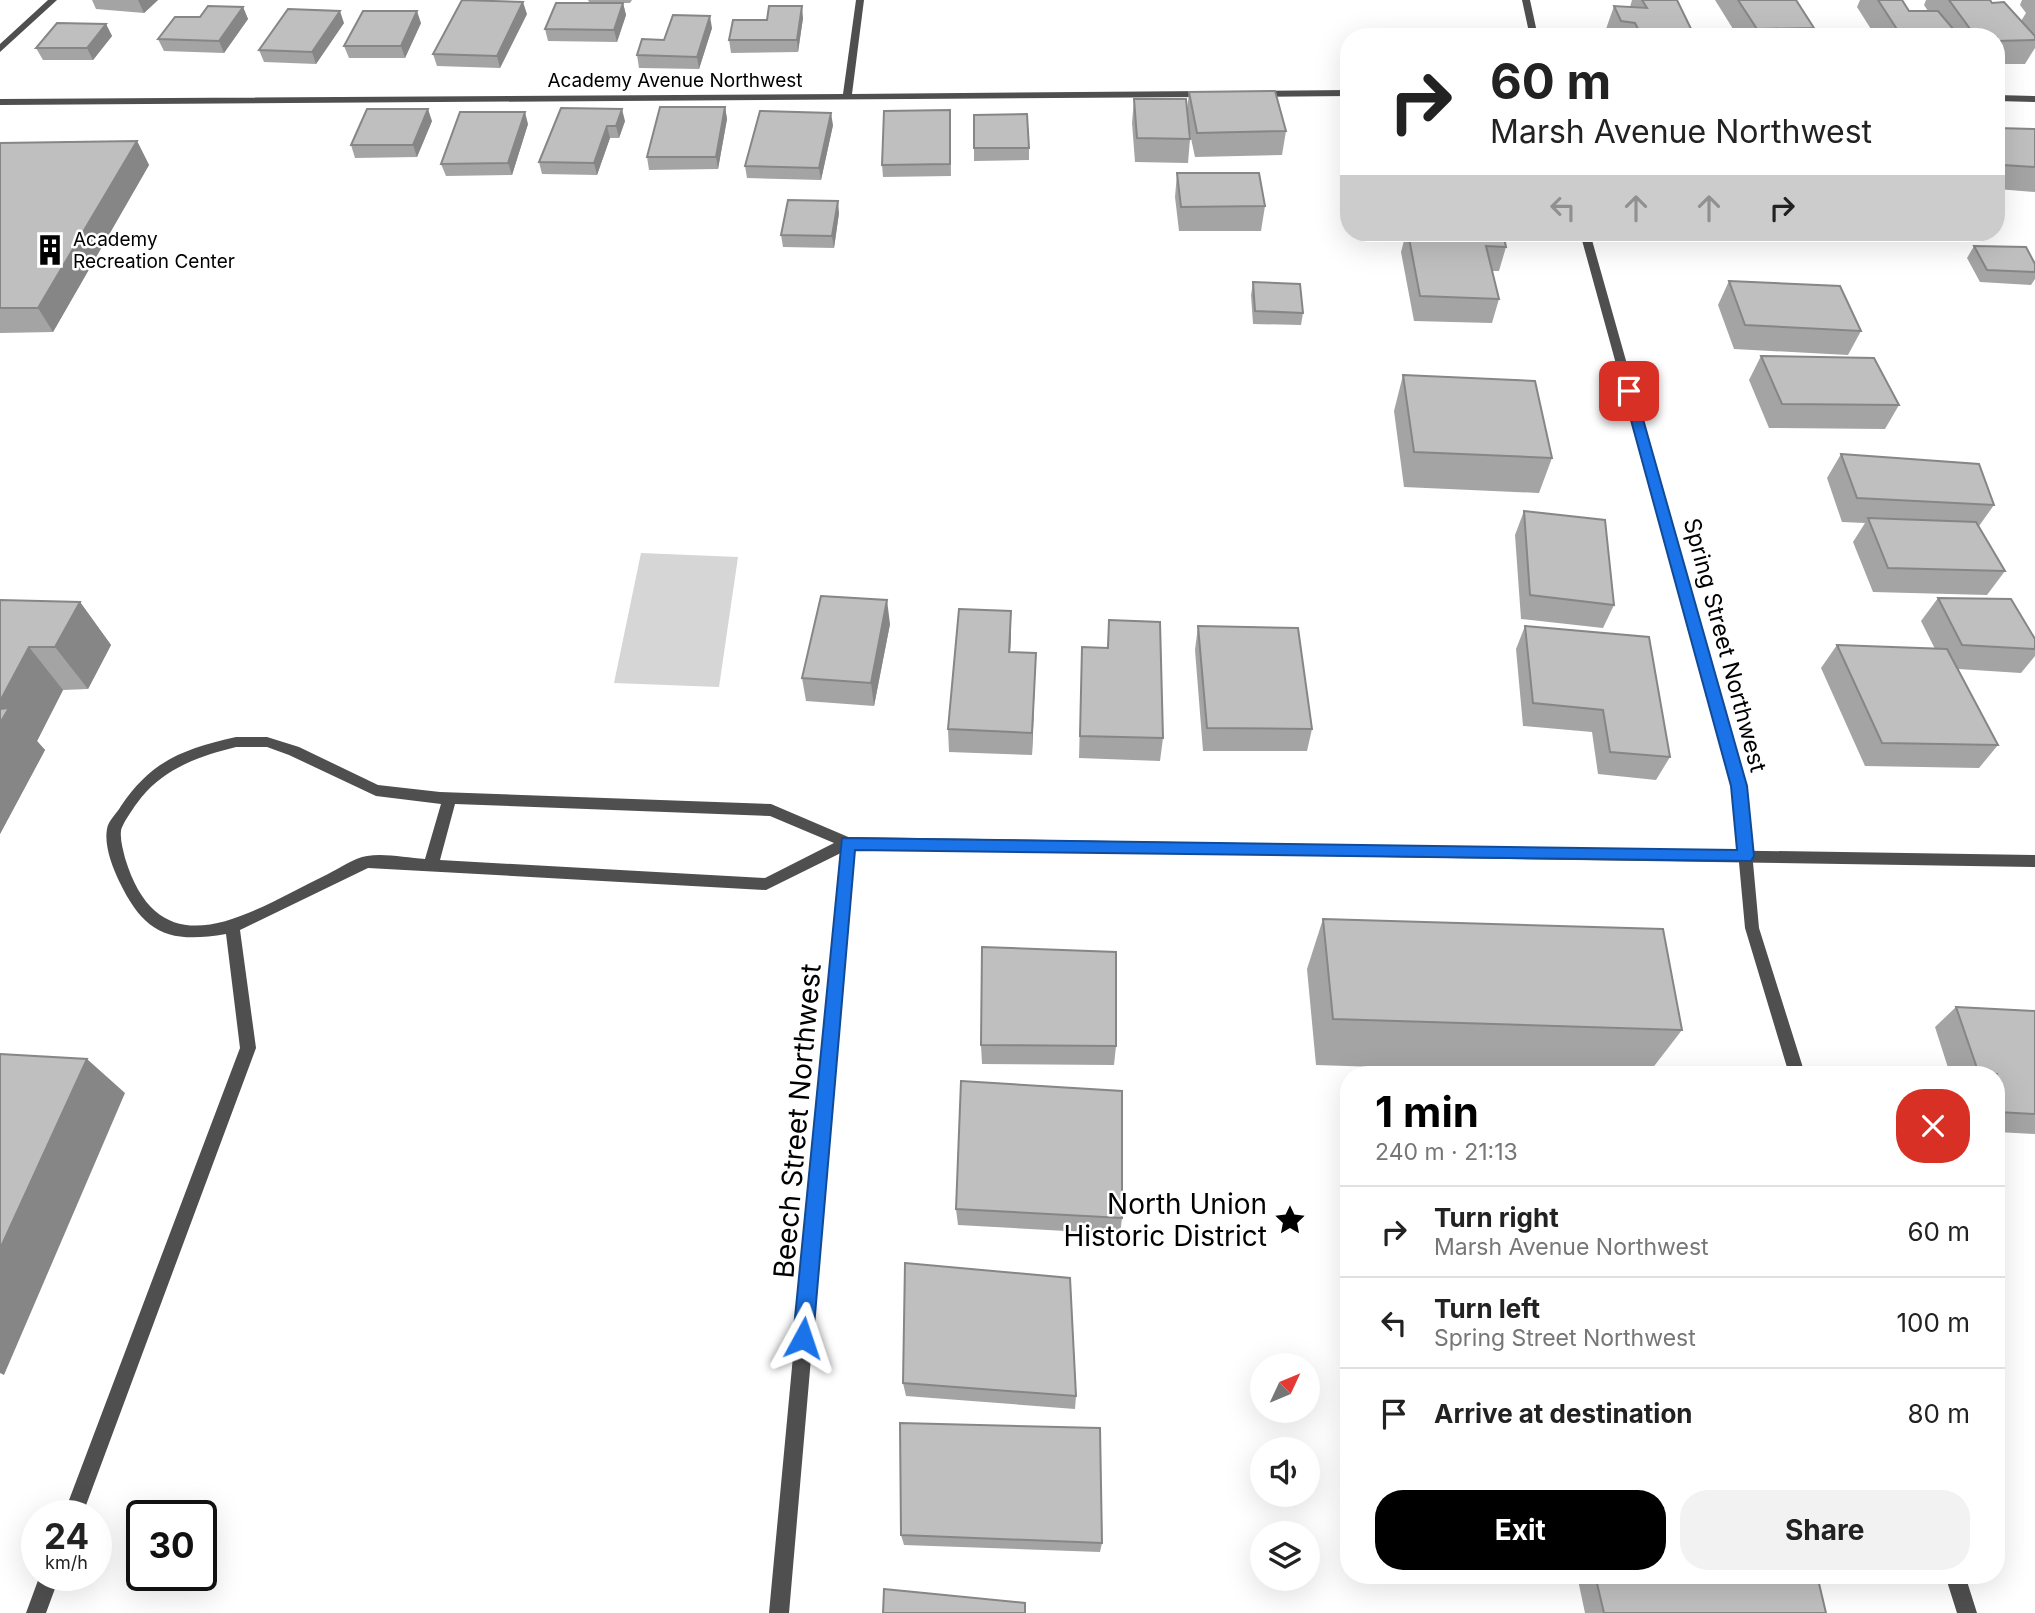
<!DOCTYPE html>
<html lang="en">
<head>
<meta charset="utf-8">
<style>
  :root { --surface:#fff; --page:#f2f2f2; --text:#222; --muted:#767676; --line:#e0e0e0; --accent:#000 }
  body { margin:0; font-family:Inter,sans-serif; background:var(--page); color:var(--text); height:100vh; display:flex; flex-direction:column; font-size:26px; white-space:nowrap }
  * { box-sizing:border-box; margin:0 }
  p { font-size:23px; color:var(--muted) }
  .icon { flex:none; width:38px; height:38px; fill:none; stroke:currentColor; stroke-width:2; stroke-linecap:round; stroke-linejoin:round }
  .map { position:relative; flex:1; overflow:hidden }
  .side { position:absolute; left:1340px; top:1066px; width:665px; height:518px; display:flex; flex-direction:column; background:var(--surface); border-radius:28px; box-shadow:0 7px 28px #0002 }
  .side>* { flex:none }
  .hud { position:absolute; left:1340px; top:28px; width:665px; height:214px; border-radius:28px; box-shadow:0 7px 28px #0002; background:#fff; color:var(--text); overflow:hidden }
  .needle { width:46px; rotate:46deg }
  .tools { position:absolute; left:1250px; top:1353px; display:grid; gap:14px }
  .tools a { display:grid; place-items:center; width:70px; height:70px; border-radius:50%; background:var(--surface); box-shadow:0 7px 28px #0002; font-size:35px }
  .speed { position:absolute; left:21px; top:1500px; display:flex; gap:14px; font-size:35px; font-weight:700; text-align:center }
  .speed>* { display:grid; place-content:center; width:91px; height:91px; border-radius:50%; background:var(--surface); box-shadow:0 7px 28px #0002; line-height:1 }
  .speed small { font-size:18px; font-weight:400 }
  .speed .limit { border:4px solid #111; border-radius:10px; background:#fff; color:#111 }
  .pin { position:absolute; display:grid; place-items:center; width:60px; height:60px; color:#fff; margin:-30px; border-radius:14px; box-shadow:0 4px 10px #0006 }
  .me { position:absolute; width:77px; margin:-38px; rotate:5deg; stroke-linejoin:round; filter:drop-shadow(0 0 5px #0008) }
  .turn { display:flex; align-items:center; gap:24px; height:147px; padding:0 35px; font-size:32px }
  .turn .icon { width:91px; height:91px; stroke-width:2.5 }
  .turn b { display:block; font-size:49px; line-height:60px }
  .lanes { display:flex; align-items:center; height:66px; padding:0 35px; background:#0003; justify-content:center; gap:35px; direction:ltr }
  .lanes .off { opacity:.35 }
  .round { display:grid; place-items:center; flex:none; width:74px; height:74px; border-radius:28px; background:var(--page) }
  .headline { display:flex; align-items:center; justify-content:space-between; height:119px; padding:0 35px }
  h1 { font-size:42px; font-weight:700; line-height:52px; color:var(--accent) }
  .cta { display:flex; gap:14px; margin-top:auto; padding:14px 35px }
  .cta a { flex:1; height:80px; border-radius:28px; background:var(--accent); color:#fff; font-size:28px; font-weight:700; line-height:80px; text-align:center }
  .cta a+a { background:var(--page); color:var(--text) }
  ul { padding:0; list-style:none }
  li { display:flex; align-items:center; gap:21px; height:91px; padding:0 35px; border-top:2px solid var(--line) }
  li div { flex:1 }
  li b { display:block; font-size:26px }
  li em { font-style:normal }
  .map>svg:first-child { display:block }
</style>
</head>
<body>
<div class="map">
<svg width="2035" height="1613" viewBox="0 0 2035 1613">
  <rect width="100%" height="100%" fill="#fff"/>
  <path fill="#d6d6d6" d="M641 553 738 557 719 687 614 683Z"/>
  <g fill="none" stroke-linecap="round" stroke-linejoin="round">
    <path fill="#4f4f4f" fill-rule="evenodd" d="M236 737H267L299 747 378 785 440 792 771 804 853 839 855 843 853 847 766 890 368 868 240 930 256 1048 82 1516H63L240 1048 226 934C168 944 144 933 119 881 112 866 104 845 107 829 108 821 117 813 121 806 152 760 184 749 236 737ZM236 747H267L289 755 376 796 441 804 425 859C407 858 385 853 367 856 354 858 340 868 328 874 253 910 161 977 125 858 123 849 120 840 121 831 122 823 140 798 147 791 171 766 203 755 236 747ZM455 804 770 816 834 843 765 878 440 860Z
      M40 1575H60L46 1613H26Z"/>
    <path fill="#4f4f4f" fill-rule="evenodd" d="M48 0H57L0 52V44Z
      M856 0H864L852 94 1206 91 1211 94 1206 97 0 105V99L843 94Z
      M1349 90V96L1258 97 1253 94 1258 91Z
      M1997 95 2035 96V102L1997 101Z
      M848 837 2035 855V867L855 849 789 1613H769L841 843 843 839Z"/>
    <path fill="#4f4f4f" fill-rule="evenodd" d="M1522 0H1530L1538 37H1530Z
      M1580 233H1590L1746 786 1759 928 1805 1074H1789L1745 928 1732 786Z
      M1945 1575H1965L1977 1613H1957Z"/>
  </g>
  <path fill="#a4a4a4" d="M92 0H158L144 13 96 9Z
    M588 0H632L630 3H623L626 15 617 42 548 41 545 29 622 3 589 2Z
    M1632 0H1677L1695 37H1610L1606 29 1614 6 1630 7Z
    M1715 0H1796L1814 28 1810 37H1738Z
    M1860 0H1902L1909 11H1928L1924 5 1926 0H1990L1992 3 2021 21 2026 13 2020 5 2022 0H2035V48L2025 64H1997V37H1876L1857 7Z
    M243 7 248 19 224 53 164 51 158 39 200 17Z
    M527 14 500 68 437 66 433 54Z
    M803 18 798 52 731 53 729 40 767 20Z
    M344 23 316 64 264 62 259 50Z
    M421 23 405 58H349L344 46Z
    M106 24 112 36 93 60H43L36 48Z
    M712 28 699 69 639 68 637 55 664 40Z
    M1189 92 1286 131 1282 155 1195 157 1189 129 1190 139 1188 163 1135 162 1132 123 1134 99 1187 111Z
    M725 107 727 119 718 169 649 170 647 157Z
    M561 108 625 121 619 138H610L597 175 542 174 539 162Z
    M950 110 951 176 883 177 882 165Z
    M974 115 1029 148V160L974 161Z
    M432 121 417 157 355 158 351 145Z
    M528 124 512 175 446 176 441 164Z
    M833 125 821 180 747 178 745 166Z
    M1997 128 2035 129V192L1997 189Z
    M137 141 149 165 53 332 0 333V143Z
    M1177 173 1265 206 1261 231H1179L1175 197Z
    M839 213 834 248 783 247 781 235Z
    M1406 233H1503L1506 247 1499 271H1492L1499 299 1492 323 1414 321 1401 252Z
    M1974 246 2035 264V279L2031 285 1980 282 1967 258Z
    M1729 281 1861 331 1848 355 1734 349 1718 305Z
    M1253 282 1303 313 1301 325 1253 324 1251 295Z
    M1761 356 1899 405 1885 429 1769 428 1749 380Z
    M1403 375 1552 458 1539 493 1404 487 1394 411Z
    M1841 454 1994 505 1979 526 2005 571 1987 595 1873 592 1853 542 1865 523 1842 522 1827 478Z
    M1524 511 1614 605 1603 628 1521 619 1515 535Z
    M1938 598 2035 639V656L2021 673 1958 669 1998 745 1979 768 1865 766 1821 668 1837 645 1935 649 1921 621Z
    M0 600 80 602 111 645 88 689 63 690 37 741 45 750 0 834Z
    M1109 620 1163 738 1160 761 1079 758 1082 647 1107 648Z
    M890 624 874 706 806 701 802 678Z
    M1198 626 1312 729 1307 751H1203L1195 650Z
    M1525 626 1670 757 1656 780 1598 774 1592 732 1523 726 1516 649Z
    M1011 635 1010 652 1036 653 1032 755 949 752 948 729Z
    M1323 919 1682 1030 1648 1074H1594L1316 1065 1307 969Z
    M1956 1007 2035 1011V1134L1997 1132V1074H1950L1935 1027Z
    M981 1045 1116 1046 1114 1065 982 1064Z
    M956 1209 1122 1218 1120 1234 958 1225Z
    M903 1383 1076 1396 1075 1409 906 1396Z
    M901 1535 1102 1543 1100 1552 904 1545Z
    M1532 1575H1817L1826 1613H1585L1578 1580Z"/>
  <path fill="#868686" d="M138 0H158L144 13Z
    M523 2 527 14 500 68 497 56Z
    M623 3 626 15 617 42 614 30Z
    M802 6 803 18 798 52 797 40Z
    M243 7 248 19 224 53 219 41Z
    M340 11 344 23 316 64 312 52Z
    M417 11 421 23 405 58 401 46Z
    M710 16 712 28 699 69 697 57Z
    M106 24 112 36 93 60 87 48Z
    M725 107 727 119 718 169 716 157Z
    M428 109 432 121 417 157 413 145Z
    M622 109 625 121 619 138 616 126Z
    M525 112 528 124 512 175 508 163Z
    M831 113 833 125 821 180 819 168Z
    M607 126 610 138 597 175 594 163Z
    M137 141 149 165 53 332 38 308Z
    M838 201 839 213 834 248 832 236Z
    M887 600 890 624 874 706 871 683Z
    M80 602 111 645 88 689 55 647Z
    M1011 611V635L1009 675V652Z
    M29 647 63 690 37 741 45 750 0 834V701Z
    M1036 653 1035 676 1032 755V733Z
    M87 1059 125 1093 4 1375 0 1373V1249Z"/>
  <path fill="#bfbfbf" stroke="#868686" stroke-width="2" d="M462 0 523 2 497 56 433 54Z
    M1642 0H1677L1695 37H1642L1635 23 1621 21 1614 6 1647 8Z
    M1738 0H1796L1814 28 1757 29Z
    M1878 0H1902L1909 11H1938L1960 37H1902Z
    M1949 0H1990L1992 3 2004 2 2035 36V40L1997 41V37H1976Z
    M556 3H623L614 30 545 29Z
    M208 6 243 7 219 41 158 39 175 17H200Z
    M769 6H802L797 40H729L733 20H767Z
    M288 9 340 11 312 52 259 50Z
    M363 11H417L401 46H344Z
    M673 15 710 16 697 57 637 55 642 39 664 40Z
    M57 23 106 24 87 48H36Z
    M1275 91 1286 131 1197 133 1189 92Z
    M1134 99H1186L1190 139 1137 138Z
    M660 107H725L716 157H647Z
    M561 108 622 109 616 126H607L594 163 539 162Z
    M367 109H428L413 145H351Z
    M950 110V164L882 165 884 111Z
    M760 111 831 113 819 168 745 166Z
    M460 112H525L508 163 441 164Z
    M1027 114 1029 148H974V115Z
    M1997 128 2035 129V167L2003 165 1997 152Z
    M137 141 38 308H0V143Z
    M1177 173H1259L1265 206 1181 207Z
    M788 200 838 201 832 236 781 235Z
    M1408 233H1503L1506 247 1486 246 1499 299 1420 296Z
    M1974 246 2026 247 2035 264V272L1987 270Z
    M1729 281 1840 286 1861 331 1745 325Z
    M1253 282 1300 284 1303 313 1255 311Z
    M1761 356 1874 358 1899 405 1782 404Z
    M1403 375 1535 381 1552 458 1414 452Z
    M1841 454 1979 464 1994 505 1857 498Z
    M1524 511 1605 520 1614 605 1530 595Z
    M1868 518 1976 522 2005 571 1888 568Z
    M821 596 887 600 871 683 802 678Z
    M1938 598 2011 599 2035 639V649L1962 645Z
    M0 600 80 602 55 647H29L0 701Z
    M959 609 1011 611 1009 652 1036 653 1032 733 948 729Z
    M1109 620 1160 622 1163 738 1080 736 1082 647 1108 648Z
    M1198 626 1298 628 1312 729 1207 728Z
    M1525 626 1649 637 1670 757 1610 752 1603 710 1533 703Z
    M1837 645 1947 649 1998 745 1882 743Z
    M9 708 0 723V709Z
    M1323 919 1663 929 1682 1030 1333 1019Z
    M982 947 1116 952V1046L981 1045Z
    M1956 1007 2035 1011V1114L1997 1112V1074H1979Z
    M0 1054 87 1059 0 1249Z
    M961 1081 1122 1091V1218L956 1209Z
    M905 1263 1070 1278 1076 1396 903 1383Z
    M900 1423 1100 1428 1102 1543 901 1535Z
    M1595 1575H1817L1826 1613H1604Z
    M884 1589 1025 1603V1613H883Z"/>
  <path fill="#1a73e8" stroke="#114b97" stroke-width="2" d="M1629 387 1635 391 1747 786 1754 856 1751 861 855 850 813 1338 811 1345 803 1348 796 1345 793 1338 842 838 1737 850 1731 786 1623 391Z"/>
  <defs>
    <symbol id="building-bare" viewBox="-9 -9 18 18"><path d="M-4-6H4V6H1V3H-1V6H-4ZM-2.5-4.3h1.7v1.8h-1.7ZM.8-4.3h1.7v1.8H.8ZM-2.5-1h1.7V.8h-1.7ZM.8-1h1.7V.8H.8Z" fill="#000" stroke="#fff" stroke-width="2.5" paint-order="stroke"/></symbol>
    <symbol id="sight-bare" viewBox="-9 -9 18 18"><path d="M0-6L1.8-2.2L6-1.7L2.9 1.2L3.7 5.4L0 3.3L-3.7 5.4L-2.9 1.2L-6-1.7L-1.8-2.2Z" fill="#000" stroke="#fff" stroke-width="2.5" paint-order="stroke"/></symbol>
  </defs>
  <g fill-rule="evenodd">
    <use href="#building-bare" x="28" y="228" width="44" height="44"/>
    <use href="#sight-bare" x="1268" y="1198" width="44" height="44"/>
  </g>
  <g text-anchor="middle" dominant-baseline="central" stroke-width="5" stroke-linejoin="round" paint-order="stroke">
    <g font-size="19" fill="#000" stroke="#fff">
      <text x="675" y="80">Academy Avenue Northwest</text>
    </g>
    <g font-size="19" fill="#000" stroke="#fff" text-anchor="start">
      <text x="73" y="239">Academy<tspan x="73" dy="22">Recreation Center</tspan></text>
    </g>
    <g font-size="23" fill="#000" stroke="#fff">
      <text transform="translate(1725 645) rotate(75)">Spring Street Northwest</text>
    </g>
    <g font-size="28" fill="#000" stroke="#fff">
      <text transform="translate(797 1121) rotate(-85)">Beech Street Northwest</text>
    </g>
    <g font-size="28" fill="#000" stroke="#fff" text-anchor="end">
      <text x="1267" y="1204">North Union<tspan x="1267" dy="32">Historic District</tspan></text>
    </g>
  </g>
</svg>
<div class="tools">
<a><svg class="needle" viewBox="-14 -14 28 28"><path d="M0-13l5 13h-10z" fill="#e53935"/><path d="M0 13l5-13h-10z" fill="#767676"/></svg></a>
<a><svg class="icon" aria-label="sound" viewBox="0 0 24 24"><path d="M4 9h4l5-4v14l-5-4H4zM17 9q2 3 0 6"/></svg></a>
<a><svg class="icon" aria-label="layers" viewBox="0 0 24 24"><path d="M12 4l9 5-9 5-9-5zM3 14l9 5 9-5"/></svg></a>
</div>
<div class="speed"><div>24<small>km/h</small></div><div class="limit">30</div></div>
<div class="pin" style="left:1629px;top:391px;background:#d93025"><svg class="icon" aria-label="arrive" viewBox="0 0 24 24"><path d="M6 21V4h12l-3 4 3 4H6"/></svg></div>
<svg class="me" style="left:803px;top:1338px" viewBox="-20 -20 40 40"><path d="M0-17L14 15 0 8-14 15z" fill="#1a73e8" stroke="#fff" stroke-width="4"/></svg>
<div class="hud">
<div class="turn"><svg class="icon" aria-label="right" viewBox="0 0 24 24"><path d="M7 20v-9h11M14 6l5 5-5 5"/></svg><div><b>60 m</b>Marsh Avenue Northwest</div></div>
<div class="lanes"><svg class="icon off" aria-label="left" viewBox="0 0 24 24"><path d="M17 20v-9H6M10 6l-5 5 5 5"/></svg><svg class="icon off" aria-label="ahead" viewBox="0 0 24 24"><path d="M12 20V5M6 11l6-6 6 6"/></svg><svg class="icon off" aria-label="ahead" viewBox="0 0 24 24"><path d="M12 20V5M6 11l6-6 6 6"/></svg><svg class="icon" aria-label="right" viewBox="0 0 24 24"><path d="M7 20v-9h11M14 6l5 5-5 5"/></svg></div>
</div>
<section class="side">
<div class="headline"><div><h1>1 min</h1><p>240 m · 21:13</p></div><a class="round" style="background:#d93025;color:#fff"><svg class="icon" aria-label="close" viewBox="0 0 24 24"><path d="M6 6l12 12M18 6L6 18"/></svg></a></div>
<ul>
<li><svg class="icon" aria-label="right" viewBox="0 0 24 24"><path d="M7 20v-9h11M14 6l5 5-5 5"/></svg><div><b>Turn right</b><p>Marsh Avenue Northwest</p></div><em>60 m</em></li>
<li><svg class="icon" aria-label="left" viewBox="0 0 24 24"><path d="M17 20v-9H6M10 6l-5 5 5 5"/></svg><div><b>Turn left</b><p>Spring Street Northwest</p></div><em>100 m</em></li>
<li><svg class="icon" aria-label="arrive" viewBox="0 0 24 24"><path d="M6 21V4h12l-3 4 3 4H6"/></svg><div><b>Arrive at destination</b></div><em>80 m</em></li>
</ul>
<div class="cta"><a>Exit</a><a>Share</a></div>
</section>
</div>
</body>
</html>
